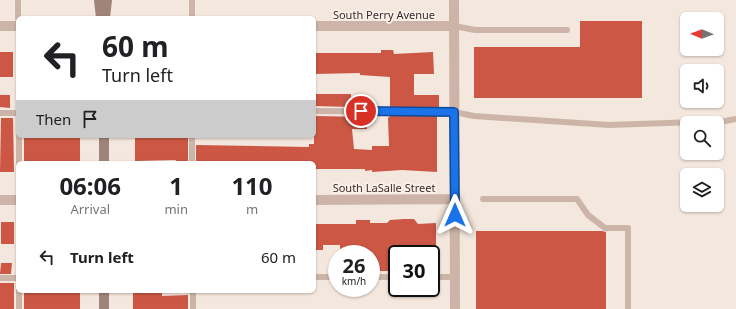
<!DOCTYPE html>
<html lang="en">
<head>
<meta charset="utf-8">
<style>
  :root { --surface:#fff; --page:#f6f6f6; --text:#202124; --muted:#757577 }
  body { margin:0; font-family:"Noto Sans",sans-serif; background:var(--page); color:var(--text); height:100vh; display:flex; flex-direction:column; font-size:15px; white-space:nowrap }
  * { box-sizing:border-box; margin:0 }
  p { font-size:13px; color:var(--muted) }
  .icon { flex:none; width:22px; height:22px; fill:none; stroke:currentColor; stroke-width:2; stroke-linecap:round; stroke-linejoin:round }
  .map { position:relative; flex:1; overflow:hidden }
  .details { position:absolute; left:16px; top:161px; width:300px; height:132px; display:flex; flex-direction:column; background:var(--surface); border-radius:6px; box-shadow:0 1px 3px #0004 }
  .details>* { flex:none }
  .banner { position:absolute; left:16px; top:16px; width:300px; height:122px; border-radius:6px; box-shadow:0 1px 3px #0004; background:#fff; color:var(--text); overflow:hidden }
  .needle { width:26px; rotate:271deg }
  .tools { position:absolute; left:680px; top:12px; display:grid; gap:8px }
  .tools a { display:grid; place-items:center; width:44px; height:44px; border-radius:6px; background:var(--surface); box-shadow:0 1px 3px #0004; font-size:20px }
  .speed { position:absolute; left:328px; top:245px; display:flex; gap:8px; font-size:20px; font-weight:700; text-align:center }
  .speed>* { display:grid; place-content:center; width:52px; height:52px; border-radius:50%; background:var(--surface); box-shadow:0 1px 3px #0004; line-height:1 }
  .speed small { font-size:10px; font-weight:400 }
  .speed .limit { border:2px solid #111; border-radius:6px; background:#fff; color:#111 }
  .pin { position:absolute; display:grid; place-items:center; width:34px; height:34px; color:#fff; margin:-17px; border:2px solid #fff; border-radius:50%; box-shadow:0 1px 4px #0007 }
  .me { position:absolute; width:44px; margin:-22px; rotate:0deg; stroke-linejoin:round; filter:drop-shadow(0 0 3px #0008) }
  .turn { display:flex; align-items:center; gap:14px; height:84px; padding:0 20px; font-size:18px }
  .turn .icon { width:52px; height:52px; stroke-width:2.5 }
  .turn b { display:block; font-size:28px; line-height:34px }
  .then { display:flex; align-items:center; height:38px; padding:0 20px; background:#0003; gap:8px; font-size:15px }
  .eta { display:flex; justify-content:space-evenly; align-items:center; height:68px; text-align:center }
  .eta b { font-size:24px; font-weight:700; line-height:28px }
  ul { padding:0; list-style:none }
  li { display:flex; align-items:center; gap:12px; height:56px; padding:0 20px }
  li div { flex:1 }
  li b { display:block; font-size:15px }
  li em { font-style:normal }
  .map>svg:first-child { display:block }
</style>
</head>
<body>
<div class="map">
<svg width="736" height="309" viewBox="0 0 736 309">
  <rect width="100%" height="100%" fill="#f4e7dd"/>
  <path fill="#cb5744" d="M580 21H642V98H474V47H580Z
    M381 50H393L394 54 433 52 434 74H414V95H439V107H390V77L360 75V73L314 74V53H381Z
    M0 52H13V77H0Z
    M314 94H351L352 107 314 106Z
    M0 95H10V108L0 107Z
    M314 116 367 117V129H352L354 149 372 150V146H389L388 118 390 116H437V172L402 170 372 172V170L365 171V169H314V163L196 162V145L309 147V144H314Z
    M1 118H13L14 172H0Z
    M24 136H80V163H24Z
    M135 136H188V162H175L176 160 135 161Z
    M404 219H414L418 224 436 223V251L396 253V271H373L372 254H357V250L340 249V245H323V250H314V224H356V220H370V223H387L390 220Z
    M1 222H14V244H1Z
    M476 231H602L606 232V309H476Z
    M1 263H12L11 274H0Z
    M0 283H14V309H0Z
    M24 291H80V309H24Z
    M133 291H162V296L188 295V309H133Z"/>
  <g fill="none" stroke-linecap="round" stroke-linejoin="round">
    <path stroke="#ccb5a8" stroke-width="6" d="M18 0V18
      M192 18V0
      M454 26 475 30H567
      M314 111 454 112 474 116 609 125 725 121 736 119
      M0 113H18
      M19 136V163
      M192 136V163
      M483 199H577L588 215 605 228H628V309
      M314 277H337
      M371 277H397
      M431 277H455
      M0 278H18
      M19 291V309
      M193 291V309"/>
    <path stroke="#ccb5a8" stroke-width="10" d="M454 0 455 309
      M0 26H18
      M314 26H454
      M0 200H18
      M314 200 455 199"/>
    <path stroke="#a0847a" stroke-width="10" d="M99 0 101 18
      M105 18 107 0
      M104 136V163
      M104 291V309"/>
  </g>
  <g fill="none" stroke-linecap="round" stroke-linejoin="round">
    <defs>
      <path id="route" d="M361 111 454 112 455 215"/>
    </defs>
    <use href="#route" stroke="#114b97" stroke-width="10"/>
    <use href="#route" stroke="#1a73e8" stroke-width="7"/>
  </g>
  <g text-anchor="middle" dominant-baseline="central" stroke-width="3.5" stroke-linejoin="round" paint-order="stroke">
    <g font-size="11" fill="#392c29" stroke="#fbf1ea">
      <text x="384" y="14">South Perry Avenue</text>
      <text x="384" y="187">South LaSalle Street</text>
    </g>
  </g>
</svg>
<div class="tools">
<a><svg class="needle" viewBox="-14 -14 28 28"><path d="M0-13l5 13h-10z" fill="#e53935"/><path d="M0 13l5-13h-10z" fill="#757577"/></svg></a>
<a><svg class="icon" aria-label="sound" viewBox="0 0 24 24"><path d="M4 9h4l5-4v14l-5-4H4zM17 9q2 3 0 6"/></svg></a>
<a><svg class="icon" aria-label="search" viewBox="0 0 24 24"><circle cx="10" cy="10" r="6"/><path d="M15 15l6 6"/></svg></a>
<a><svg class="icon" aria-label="layers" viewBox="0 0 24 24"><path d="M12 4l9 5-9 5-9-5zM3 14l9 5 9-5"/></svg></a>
</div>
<div class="speed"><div>26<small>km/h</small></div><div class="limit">30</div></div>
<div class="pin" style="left:361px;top:111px;background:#d93025"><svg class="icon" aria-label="arrive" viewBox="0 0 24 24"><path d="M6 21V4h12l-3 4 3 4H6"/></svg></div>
<svg class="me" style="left:455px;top:215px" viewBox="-20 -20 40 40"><path d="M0-17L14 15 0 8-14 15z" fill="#1a73e8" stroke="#fff" stroke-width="4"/></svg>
<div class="banner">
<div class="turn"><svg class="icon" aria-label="left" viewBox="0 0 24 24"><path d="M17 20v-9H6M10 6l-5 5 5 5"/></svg><div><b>60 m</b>Turn left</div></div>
<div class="then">Then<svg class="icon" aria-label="arrive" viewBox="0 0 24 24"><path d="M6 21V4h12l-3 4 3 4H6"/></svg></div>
</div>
<section class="details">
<div class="eta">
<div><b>06:06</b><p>Arrival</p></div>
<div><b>1</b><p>min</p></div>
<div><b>110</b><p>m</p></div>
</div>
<ul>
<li><svg class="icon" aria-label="left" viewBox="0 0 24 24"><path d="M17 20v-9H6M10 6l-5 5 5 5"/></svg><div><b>Turn left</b></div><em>60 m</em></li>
</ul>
</section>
</div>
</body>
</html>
